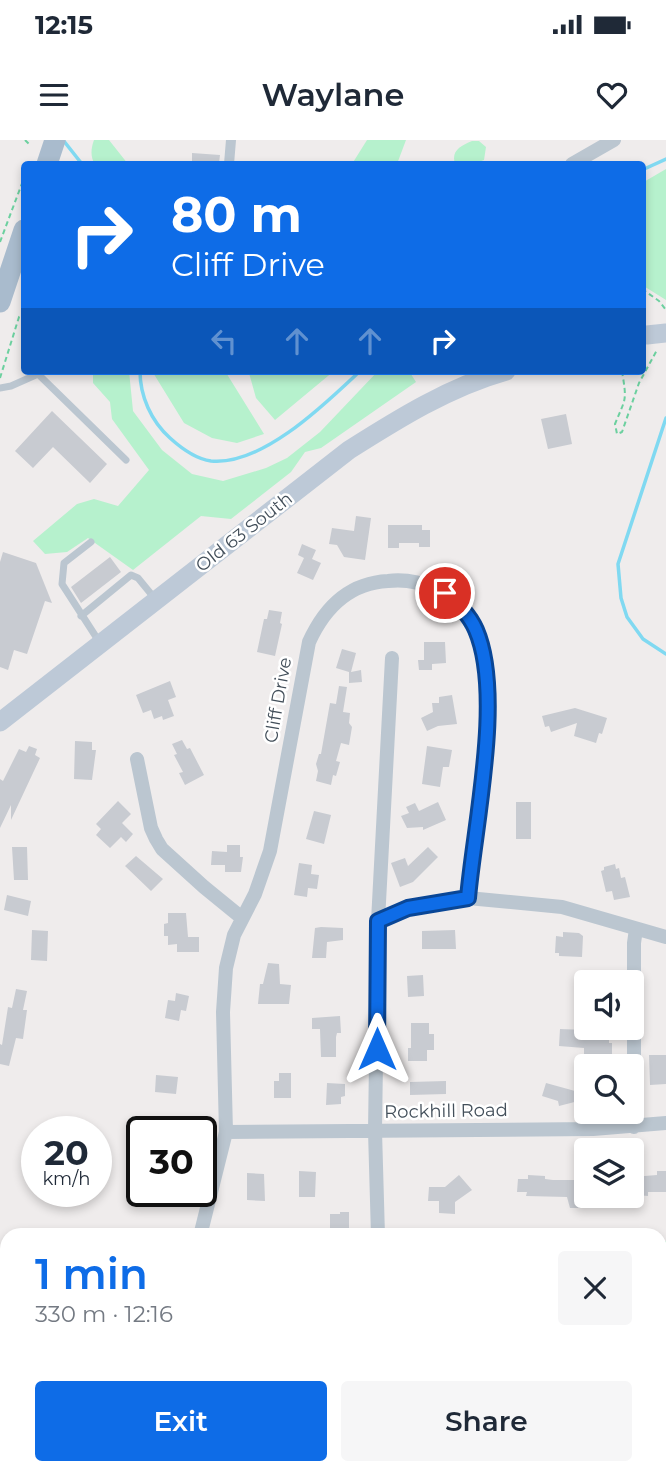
<!DOCTYPE html>
<html lang="en">
<head>
<meta charset="utf-8">
<style>
  :root { --surface:#fff; --page:#f6f6f7; --text:#1f2937; --muted:#747a83; --accent:#0e6ce7 }
  body { margin:0; font-family:Montserrat,sans-serif; background:var(--page); color:var(--text); height:100vh; display:flex; flex-direction:column; font-size:26px; white-space:nowrap }
  * { box-sizing:border-box; margin:0 }
  p { font-size:23px; color:var(--muted) }
  .icon { flex:none; width:38px; height:38px; fill:none; stroke:currentColor; stroke-width:2; stroke-linecap:round; stroke-linejoin:round }
  .map { position:relative; flex:1; overflow:hidden }
  .drawer { position:absolute; left:0px; top:1088px; width:667px; height:247px; display:flex; flex-direction:column; background:var(--surface); border-radius:21px 21px 0 0; box-shadow:0 4px 10px #0003 }
  .drawer>* { flex:none }
  .guide { position:absolute; left:21px; top:21px; width:625px; height:214px; border-radius:7px; box-shadow:0 4px 10px #0003; background:#0e6ce7; color:#fff; overflow:hidden }
  .tools { position:absolute; left:574px; top:830px; display:grid; gap:14px }
  .tools a { display:grid; place-items:center; width:70px; height:70px; border-radius:7px; background:var(--surface); box-shadow:0 4px 10px #0003; font-size:35px }
  .speed { position:absolute; left:21px; top:976px; display:flex; gap:14px; font-size:35px; font-weight:700; text-align:center }
  .speed>* { display:grid; place-content:center; width:91px; height:91px; border-radius:50%; background:var(--surface); box-shadow:0 4px 10px #0003; line-height:1 }
  .speed small { font-size:18px; font-weight:400 }
  .speed .limit { border:4px solid #111; border-radius:10px; background:#fff; color:#111 }
  .pin { position:absolute; display:grid; place-items:center; width:60px; height:60px; color:#fff; margin:-30px; border:4px solid #fff; border-radius:50%; box-shadow:0 2px 7px #0007 }
  .me { position:absolute; width:77px; margin:-38px; rotate:0deg; stroke-linejoin:round; filter:drop-shadow(0 0 5px #0008) }
  .turn { display:flex; align-items:center; gap:24px; height:147px; padding:0 35px; font-size:32px }
  .turn .icon { width:91px; height:91px; stroke-width:2.5 }
  .turn b { display:block; font-size:49px; line-height:60px }
  .lanes { display:flex; align-items:center; height:66px; padding:0 35px; background:#0003; justify-content:center; gap:35px; direction:ltr }
  .lanes .off { opacity:.35 }
  .round { display:grid; place-items:center; flex:none; width:74px; height:74px; border-radius:7px; background:var(--page) }
  .summary { display:flex; align-items:center; justify-content:space-between; height:119px; padding:0 35px }
  h1 { font-size:42px; font-weight:600; line-height:52px; color:var(--accent) }
  .action { display:flex; gap:14px; margin-top:auto; padding:14px 35px }
  .action a { flex:1; height:80px; border-radius:7px; background:var(--accent); color:#fff; font-size:28px; font-weight:600; line-height:80px; text-align:center }
  .action a+a { background:var(--page); color:var(--text) }
  .status { display:flex; justify-content:space-between; align-items:center; height:49px; padding:0 35px; background:var(--surface); direction:ltr }
  .status svg { height:19px; fill:currentColor }
  header { display:flex; justify-content:space-between; align-items:center; height:91px; padding:0 35px; background:var(--surface); font-size:32px; font-weight:600 }
  .map>svg:first-child { display:block }
</style>
</head>
<body>
<div class="status"><b>12:15</b><svg viewBox="0 0 49 12"><path d="M0 12V9h3v3zM5 12V6h3v6zM10 12V3h3v9zM15 12V0h3v12zM26 1h20v11H26zM47 4h2v5h-2z"/></svg></div>
<header><svg class="icon" aria-label="menu" viewBox="0 0 24 24"><path d="M4 6h16M4 12h16M4 18h16"/></svg>Waylane<svg class="icon" aria-label="heart" viewBox="0 0 24 24"><path d="M12 20l-8-8c-3-5 5-10 8-4 3-6 11-1 8 4z"/></svg></header>
<div class="map">
<svg width="666" height="1335" viewBox="0 0 666 1335">
  <rect width="100%" height="100%" fill="#efecec"/>
  <path fill="#fcdcd9" d="M0 1318H7V1328H100V1335H0Z"/>
  <path fill="#b6f1cd" d="M94 0H109L128 24H95C90 17 91 8 94 0Z
    M367 0H406L397 24H352Z
    M472 1H479L486 7 484 20 473 24H455C451 11 460 6 472 1Z
    M666 29V160L642 145V43Z
    M93 231H129L133 271 162 310 192 334 223 341 266 328 287 318 320 292 378 231H409L416 242 321 308 305 312 291 332 231 379 201 376 133 430 88 398 67 412 45 414 33 401 77 364 94 359 118 366 149 330 112 279 110 262 93 243Z
    M152 231H225L264 294 237 303 212 298 184 283Z
    M252 231H334L275 280 256 258 249 233Z
    M660 1101H666V1285H660Z"/>
  <g fill="none" stroke-linecap="round" stroke-linejoin="round">
    <path stroke="#80d9f1" stroke-width="3.5" d="M63 0 82 24
      M642 30 666 19
      M140 231C140 256 151 281 170 298 181 308 196 319 211 321 262 326 325 264 360 231
      M666 278 618 424 621 458 627 477 643 499 666 514"/>
  </g>
  <path fill="#c8cbd1" d="M192 13 220 15 219 23 196 24V22H192Z
    M52 271 107 324 90 343 53 307 33 328 15 311Z
    M566 274 572 304 548 309 541 279Z
    M356 376 371 378 365 420 344 417 337 405 329 404 332 388 354 391Z
    M388 385H422V390H430V407H419V403H399V408H388Z
    M302 404 316 410 312 419 321 423 313 440 297 433 304 418 298 415Z
    M3 412 36 423 52 463 45 461 27 514 14 510 8 530 0 527V422Z
    M110 417 121 432 81 463 71 447Z
    M269 470 282 472 280 483 282 484 275 516 257 512 264 479H267Z
    M424 502H445L446 523 432 524V530H419L418 520H424Z
    M342 509 356 513 351 532 361 530 362 542 349 543V532L336 528Z
    M170 541 176 557 168 560 174 576 163 580 162 576 154 579 151 570 143 573 136 555Z
    M339 546 347 547 343 572 350 573 349 583 352 587 349 605 341 603 336 621 340 622 336 636 333 635 331 645 316 641 318 631 316 624 319 614H321L330 563 336 564Z
    M452 555 457 584 438 586 427 591 421 578 433 572 432 563H439V557Z
    M575 568 607 578 602 594 599 593 596 603 574 596 577 583 551 592 549 586 545 587 542 576Z
    M182 600 187 609 190 608 204 635 185 645 179 633 183 632 174 615 177 614 172 604Z
    M75 601 92 602V610H96L92 640 74 639Z
    M29 606 37 609 35 615 40 618 11 680V665L0 688V639L3 641 19 609 26 612Z
    M427 606 452 610 449 627H443L440 647 422 644Z
    M118 661 131 674 122 683 133 694 126 702 121 697 110 708 96 695 101 689 96 684Z
    M438 662 446 680 423 690V687L407 688 401 676 409 673 406 667 415 663 419 671Z
    M516 662H531V699H516Z
    M314 671 331 675 324 704 306 699Z
    M227 705H240V717H243L241 732H225V725H211L212 711 227 712Z
    M12 707H27L28 740H14Z
    M428 707 438 717 413 742 400 747 391 723 405 718 408 726Z
    M136 716 163 739 151 751 125 726Z
    M299 723 312 725 311 734 319 735 317 749 308 748 307 757 294 755Z
    M615 724 616 729 619 728 621 738 625 737 630 757 614 760 612 751 606 752 601 731 604 730V727Z
    M7 755 31 761 28 776 4 770Z
    M168 773H186L188 797H199V812H177V804L168 805V796H164V784L168 783Z
    M321 787 343 788V800L327 802 326 818H312L315 788Z
    M32 790 48 791 47 821 31 820Z
    M455 790 456 809H422V791Z
    M563 792 579 793 583 796 582 817 559 816V813H555L556 796 563 797Z
    M268 823 279 824 280 844 291 845 289 864H258L260 844H263Z
    M423 835 424 856 408 857 407 836Z
    M16 849 27 851 23 870H27L23 899 16 898 9 926 0 924V904L2 905 8 867 12 868Z
    M176 853 189 856 186 871 181 870 179 881 165 878 168 860 175 861Z
    M340 876 341 893H337L336 897V917H321L320 889H312V878Z
    M411 883H429V894H434V910H427V921H408V908H411Z
    M586 887H609V903H612V922L584 921V908L559 906 560 889 586 890Z
    M649 915H666V944L650 945Z
    M279 933H291V958H274V941H279Z
    M575 934H586V959L559 966 558 961 542 956 546 943 575 951Z
    M156 935 178 937 176 954 155 952Z
    M446 941V954L410 955V942Z
    M327 943 345 944V956L341 957V964L326 965Z
    M299 1031 316 1032 315 1057H299Z
    M657 1031H666V1052H648V1056L637 1055V1047H632V1037L657 1035Z
    M247 1033 264 1034 265 1061 247 1060Z
    M459 1035 472 1050 455 1062V1074L439 1073V1061H428L429 1047H445Z
    M528 1035 545 1036V1039L553 1040H586V1055L581 1058V1068H570L567 1057 526 1056 527 1052H517L518 1039H528Z
    M147 1052 173 1053 169 1067 144 1060Z
    M340 1072H349V1096H330V1074H340Z"/>
  <g fill="none" stroke-linecap="round" stroke-linejoin="round">
    <path stroke="#6cd09f" stroke-width="2" stroke-dasharray="5 3.5" stroke-linecap="butt" d="M25 0 30 5
      M0 102 24 38
      M642 149 659 161 666 170
      M622 231C627 262 626 257 615 284L617 294 622 292 639 243 657 210
      M0 238 19 177 24 172"/>
    <path stroke="#bbc6d0" stroke-width="7" d="M0 248 11 246 38 234 126 320
      M91 402 64 423 62 444 100 503
      M81 476 131 435 138 438 156 460"/>
    <path stroke="#bbc6d0" stroke-width="10" d="M229 24 231 0"/>
    <path stroke="#bbc6d0" stroke-width="14" d="M572 24 614 0
      M137 619 151 688 156 699 162 709 204 747 242 778
      M468 758 562 767 666 797
      M634 987V803L636 789
      M226 992 593 989 666 983
      M200 1096 226 992 223 872 226 828 234 795 255 754 270 711 309 502C324 469 348 443 388 441 404 439 420 442 435 449 507 480 487 596 479 658 475 691 471 725 468 758L408 768 378 781
      M378 1096 375 991 378 781 392 518
      M0 1309H7
      M110 1328V1335
      M382 1328V1335"/>
    <path stroke="#bdc9d7" stroke-width="19" d="M0 582 349 310C398 279 449 247 506 231"/>
    <path stroke="#a9bbcd" stroke-width="21" d="M47 24 55 0
      M0 162 24 90"/>
    <path stroke="#bdc9d7" stroke-width="19" d="M647 195 666 193"/>
  </g>
  <g fill="none" stroke-linecap="round" stroke-linejoin="round">
    <defs>
      <path id="route" d="M377 909 378 781 408 768 468 758C474 687 504 555 476 490 469 474 458 464 445 453"/>
    </defs>
    <use href="#route" stroke="#094696" stroke-width="18"/>
    <use href="#route" stroke="#0e6ce7" stroke-width="12"/>
  </g>
  <g text-anchor="middle" dominant-baseline="central" stroke-width="5" stroke-linejoin="round" paint-order="stroke">
    <g font-size="18" fill="#434f5a" stroke="#fff">
      <text transform="translate(244 392) rotate(-38)">Old 63 South</text>
      <text transform="translate(278 560) rotate(-80)">Cliff Drive</text>
      <text transform="translate(446 971) rotate(-1)">Rockhill Road</text>
    </g>
  </g>
</svg>
<div class="tools">
<a><svg class="icon" aria-label="sound" viewBox="0 0 24 24"><path d="M4 9h4l5-4v14l-5-4H4zM17 9q2 3 0 6"/></svg></a>
<a><svg class="icon" aria-label="search" viewBox="0 0 24 24"><circle cx="10" cy="10" r="6"/><path d="M15 15l6 6"/></svg></a>
<a><svg class="icon" aria-label="layers" viewBox="0 0 24 24"><path d="M12 4l9 5-9 5-9-5zM3 14l9 5 9-5"/></svg></a>
</div>
<div class="speed"><div>20<small>km/h</small></div><div class="limit">30</div></div>
<div class="pin" style="left:445px;top:453px;background:#d93025"><svg class="icon" aria-label="arrive" viewBox="0 0 24 24"><path d="M6 21V4h12l-3 4 3 4H6"/></svg></div>
<svg class="me" style="left:377px;top:909px" viewBox="-20 -20 40 40"><path d="M0-17L14 15 0 8-14 15z" fill="#0e6ce7" stroke="#fff" stroke-width="4"/></svg>
<div class="guide">
<div class="turn"><svg class="icon" aria-label="right" viewBox="0 0 24 24"><path d="M7 20v-9h11M14 6l5 5-5 5"/></svg><div><b>80 m</b>Cliff Drive</div></div>
<div class="lanes"><svg class="icon off" aria-label="left" viewBox="0 0 24 24"><path d="M17 20v-9H6M10 6l-5 5 5 5"/></svg><svg class="icon off" aria-label="ahead" viewBox="0 0 24 24"><path d="M12 20V5M6 11l6-6 6 6"/></svg><svg class="icon off" aria-label="ahead" viewBox="0 0 24 24"><path d="M12 20V5M6 11l6-6 6 6"/></svg><svg class="icon" aria-label="right" viewBox="0 0 24 24"><path d="M7 20v-9h11M14 6l5 5-5 5"/></svg></div>
</div>
<section class="drawer">
<div class="summary"><div><h1>1 min</h1><p>330 m · 12:16</p></div><a class="round"><svg class="icon" aria-label="close" viewBox="0 0 24 24"><path d="M6 6l12 12M18 6L6 18"/></svg></a></div>
<div class="action"><a>Exit</a><a>Share</a></div>
</section>
</div>
</body>
</html>
